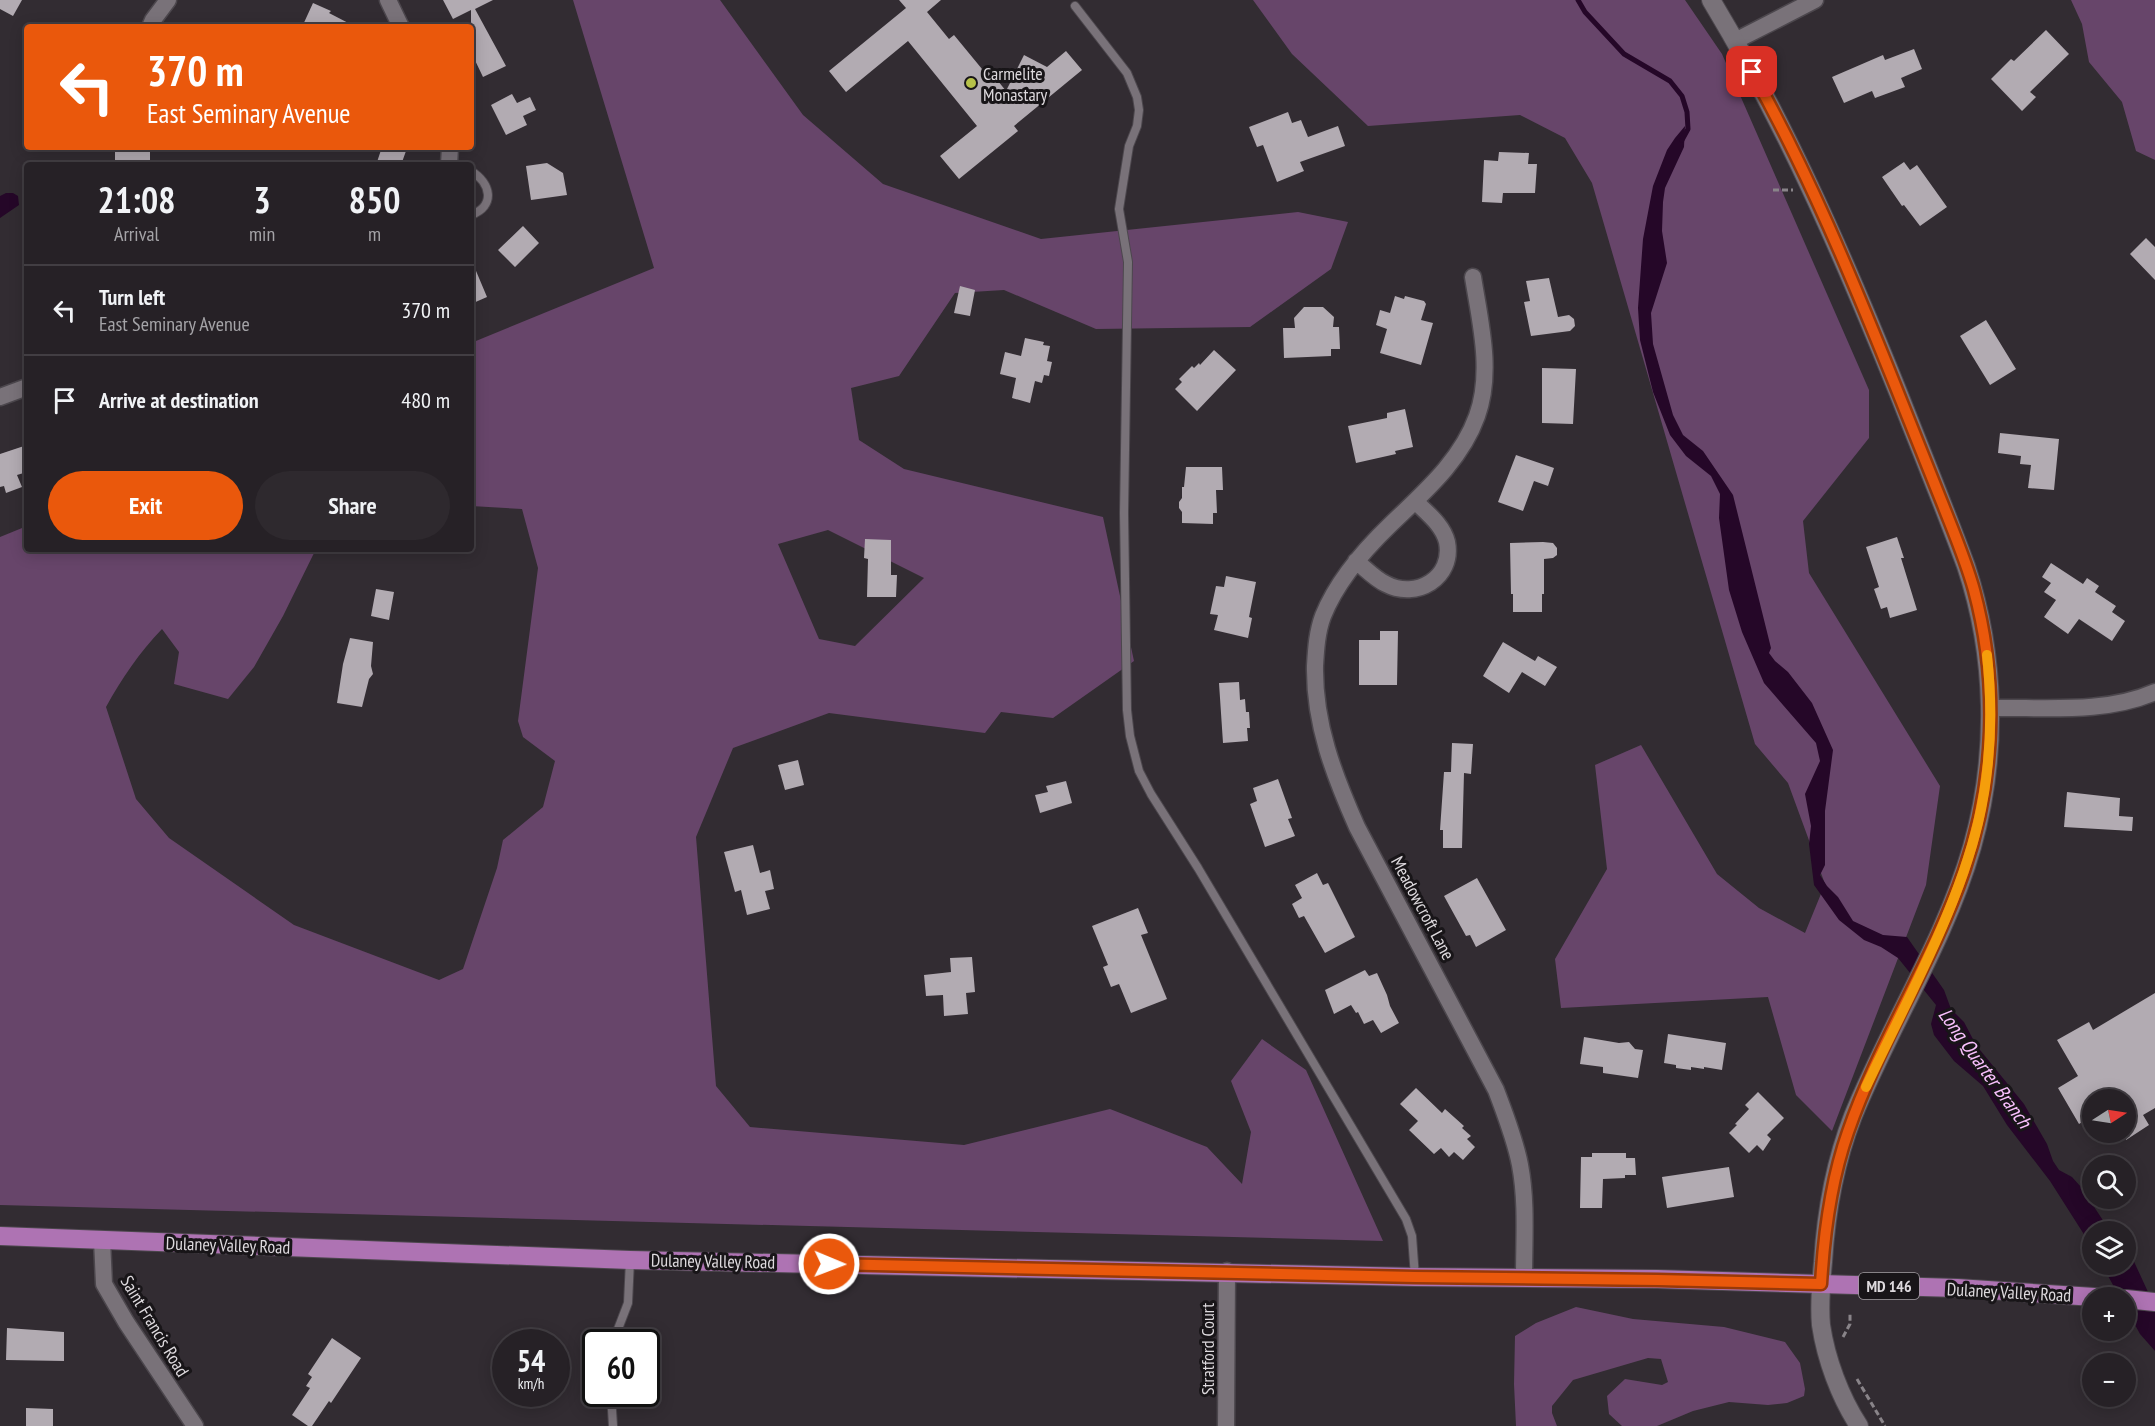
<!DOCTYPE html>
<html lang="en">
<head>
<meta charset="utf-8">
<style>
  :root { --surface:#262126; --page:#2e292e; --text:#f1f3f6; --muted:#a4a3a7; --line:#423e43; --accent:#ea580c }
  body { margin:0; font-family:"PT Sans Narrow",sans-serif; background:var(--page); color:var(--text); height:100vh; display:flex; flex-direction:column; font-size:22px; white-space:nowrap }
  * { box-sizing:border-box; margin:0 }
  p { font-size:20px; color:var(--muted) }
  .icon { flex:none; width:33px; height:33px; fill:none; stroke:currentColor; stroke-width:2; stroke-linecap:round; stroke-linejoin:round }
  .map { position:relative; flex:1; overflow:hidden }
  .details { position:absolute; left:24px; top:162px; width:450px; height:390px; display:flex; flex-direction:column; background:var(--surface); border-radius:6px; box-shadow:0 3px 15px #0003,0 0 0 2px var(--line) }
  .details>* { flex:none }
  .banner { position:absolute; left:24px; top:24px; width:450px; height:126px; border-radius:6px; box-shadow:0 3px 15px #0003,0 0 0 2px var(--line); background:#ea580c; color:#fff; overflow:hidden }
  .needle { width:39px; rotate:78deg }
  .buttons { position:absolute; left:2082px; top:1089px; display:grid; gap:12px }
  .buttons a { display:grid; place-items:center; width:54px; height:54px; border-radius:50%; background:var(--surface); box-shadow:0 3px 15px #0003,0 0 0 2px var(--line); font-size:30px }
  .speed { position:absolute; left:492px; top:1329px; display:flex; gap:12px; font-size:30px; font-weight:700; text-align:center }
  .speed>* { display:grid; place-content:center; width:78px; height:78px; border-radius:50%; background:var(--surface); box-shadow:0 3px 15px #0003,0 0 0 2px var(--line); line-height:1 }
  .speed small { font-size:15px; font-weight:400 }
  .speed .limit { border:3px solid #111; border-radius:9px; background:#fff; color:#111 }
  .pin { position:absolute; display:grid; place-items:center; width:51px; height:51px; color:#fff; margin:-26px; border-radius:12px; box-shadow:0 3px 9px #0006 }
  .me { position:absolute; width:66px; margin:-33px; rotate:91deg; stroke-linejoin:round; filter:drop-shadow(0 0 4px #0008) }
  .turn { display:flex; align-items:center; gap:21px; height:126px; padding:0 24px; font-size:27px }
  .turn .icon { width:78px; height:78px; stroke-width:2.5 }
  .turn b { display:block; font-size:42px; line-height:51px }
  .eta { display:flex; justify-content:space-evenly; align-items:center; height:102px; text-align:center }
  .eta b { font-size:36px; font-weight:800; line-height:42px }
  .button { display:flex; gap:12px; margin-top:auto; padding:12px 24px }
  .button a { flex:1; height:69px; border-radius:36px; background:var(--accent); color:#fff; font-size:24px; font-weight:800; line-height:69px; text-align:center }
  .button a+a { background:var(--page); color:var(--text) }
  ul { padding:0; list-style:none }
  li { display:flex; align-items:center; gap:18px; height:90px; padding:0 24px; border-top:2px solid var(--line) }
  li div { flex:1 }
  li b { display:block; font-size:22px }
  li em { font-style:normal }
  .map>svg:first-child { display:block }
</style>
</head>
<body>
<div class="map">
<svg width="2155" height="1426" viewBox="0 0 2155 1426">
  <rect width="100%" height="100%" fill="#322c32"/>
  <path fill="#67456a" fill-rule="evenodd" d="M573 0H720L803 115 883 184 1041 239 1298 212 1348 222 1331 269 1250 327 1096 329 1004 290 955 293 899 376 851 388 859 440 904 469 1103 517 1134 661 1053 718 1001 712 985 733 829 713 733 748 696 837 716 1086 750 1127 964 1145 1110 1109 1207 1147 1242 1184 1251 1132 1231 1081 1262 1039 1306 1070 1383 1241 0 1205V537L27 526V549H316L283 616 254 667 228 699 174 684 179 652 162 629C139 653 122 678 106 707L136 799 169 838 294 925 439 980 463 969 497 868 503 840 543 807 555 761 523 737 518 721 538 568 522 509 471 506V343L654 268ZM828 530 924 578 855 646 819 639 778 544Z
    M1253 0H1685L1722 54 1869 390V438L1803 521 1809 573 1940 786 1926 885 1832 1131 1796 1095 1768 997 1561 1008 1555 959 1607 869 1595 765 1641 745 1717 874 1759 908 1805 933 1825 884 1788 783 1755 744 1592 183 1565 138 1520 115 1368 126 1292 54Z
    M2071 0H2155V160L2136 151 2122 102 2089 62 2082 24Z
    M1576 1307 1633 1319 1724 1327 1785 1342 1800 1363 1805 1389 1804 1396 1787 1403 1768 1405 1729 1402 1693 1411 1657 1426H1622L1609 1414 1607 1396 1625 1379 1662 1385 1668 1382 1661 1359 1648 1358 1573 1380 1552 1406V1413L1557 1426H1516L1514 1384 1515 1336 1536 1323Z"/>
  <path fill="#250728" d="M1685 126 1684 147 1665 188 1663 202 1662 231 1667 263 1651 313 1653 344 1673 415 1683 435 1703 451 1733 495 1771 648 1769 653 1775 661 1788 672 1812 703 1833 750 1825 811V865L1820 875 1827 886 1838 897 1853 921 1883 935 1907 937 1944 990 1951 1009 1964 1022 1976 1045 2024 1104 2047 1144 2053 1161 2059 1170 2072 1177 2081 1187 2110 1231 2092 1232V1247L2050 1181 2007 1125 1983 1086 1954 1061 1934 1035 1931 1024 1936 1005 1898 958 1881 947 1864 940 1839 920 1814 885 1809 844 1811 826 1805 794 1820 761 1816 743 1764 683 1742 632 1729 590 1719 518 1720 494 1711 476 1686 456 1670 435 1653 392 1640 340 1638 308 1643 239 1653 186 1667 150 1675 138Z
    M6 193H13L18 196 19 205 0 218V196Z
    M2126 1248 2130 1253 2155 1307V1351L2140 1334 2102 1265 2126 1264Z"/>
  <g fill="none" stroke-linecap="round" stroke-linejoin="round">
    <path stroke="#250728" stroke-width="5" d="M1578 0 1585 12 1624 54 1670 81 1682 96 1687 112 1688 129 1682 140"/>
  </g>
  <path fill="#b2abb2" d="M0 0H22L13 16 0 9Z
    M443 0H493L475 9 506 66 483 77 471 52V10L453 19Z
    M899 0H941L927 12 949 39 954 35 982 69 986 66 1006 91 1024 55 1047 67 1066 51 1082 70 1014 126 1018 131 959 179 940 156 977 126 908 41 846 92 829 71 906 8Z
    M313 3 331 11 329 13 356 27H302Z
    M2046 30 2069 54 2030 92 2036 97 2022 111 1991 79 2011 59 2014 61Z
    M1914 49 1922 69 1901 78 1905 87 1875 98 1872 91 1844 103 1832 77 1883 55 1885 60Z
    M512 94 517 103 530 97 536 110 523 116 527 125 506 135 491 105Z
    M1288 112 1292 123 1301 120 1308 137 1338 126 1345 146 1300 162 1304 171 1277 182 1263 145 1257 147 1249 127Z
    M115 147H150V165L115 164Z
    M382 147H395L406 151 401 165H376Z
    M1499 152 1529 153 1528 164H1537L1535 193H1503L1502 203 1482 202 1484 160 1498 161Z
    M1904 162 1910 170 1917 165 1947 207 1920 226 1904 205 1902 206 1882 177Z
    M547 163 563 173 567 195 531 200 526 166Z
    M523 226 539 243 515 267 498 250Z
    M2146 238 2155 247V280L2130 254Z
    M471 259 487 297 471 304Z
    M1549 278 1558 317 1569 315 1574 319 1575 326 1570 331 1531 336 1524 302 1530 301 1526 281Z
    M960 286 975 290 970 316 954 313Z
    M1395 296 1404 299 1405 296 1424 301 1426 304 1421 320 1433 323 1421 365 1380 353 1387 329 1376 325 1380 310 1390 313Z
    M1304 307H1323L1334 317 1333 327H1339L1340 349H1331V356L1284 358 1283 328H1295L1294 318Z
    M1986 320 2016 369 1990 385 1960 336Z
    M1025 338 1044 342 1043 345 1050 346 1047 361 1052 362 1049 376 1044 375 1042 383 1035 381 1030 403 1012 398 1016 378 1000 374 1005 352 1021 356Z
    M1214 350 1236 370 1197 411 1175 389 1182 382 1179 379 1192 366 1194 368 1199 363 1200 365Z
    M1542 368 1576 369 1573 424 1542 423Z
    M1405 409 1413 447 1395 451 1396 454 1356 463 1348 426 1387 418V413Z
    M2000 433 2059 439 2054 490 2028 488 2031 465 2020 464 2021 456 1998 453Z
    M27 445V472L17 475 22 487 6 493 4 486 0 487V454Z
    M1516 455 1554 468 1548 486 1534 481 1523 511 1498 502Z
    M1186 467H1222L1223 490H1216L1217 513H1213V524L1182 523V512L1179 508V502L1182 498V487H1184Z
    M1897 537 1904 558H1901L1917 610 1890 618 1887 607 1881 609 1874 589 1879 587 1866 547Z
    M865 539 891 540V575H897L896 597H867L868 559 864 558Z
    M1543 542 1553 543 1557 548V555L1553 558 1544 559V594H1542V612H1513V594H1511L1510 543Z
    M2051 563 2083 584 2087 578 2099 586 2095 592 2116 606 2112 612 2125 621 2112 641 2079 619 2068 634 2044 617 2056 600 2044 592 2051 583 2042 577Z
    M1226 576 1256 582 1249 617 1252 618 1248 638 1214 630 1218 615 1210 614 1216 586 1224 587Z
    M376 589 394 592 389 620 371 616Z
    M1380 631H1398L1397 685H1359V640H1380Z
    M350 638 373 642 371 666 373 674 369 679 362 707 337 703 343 664Z
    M1503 642 1535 661 1538 656 1557 667 1545 686 1522 672 1509 693 1483 676Z
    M1239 682 1240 700 1245 699 1246 712H1249L1250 728H1247L1248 741 1223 743 1219 683Z
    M1452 743 1473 744 1471 774 1464 773 1462 848H1443V830H1440L1444 772H1451Z
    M798 760 804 785 785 790 778 765Z
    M1278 779 1292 818 1288 819 1295 836 1265 847 1250 804 1257 801 1253 788Z
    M1066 781 1072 803 1040 813 1035 795 1048 792 1046 786Z
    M2067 792 2120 798 2119 816 2133 817 2132 831 2064 827Z
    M753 845 760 873 770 870 774 889 765 891 770 909 747 915 741 890 735 892 724 852Z
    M1317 873 1323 885 1328 883 1355 937 1325 953 1304 916 1299 918 1292 904 1302 898 1295 885Z
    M1477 878 1506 930 1476 947 1470 935 1466 936 1444 896Z
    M1138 908 1148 933 1141 935 1167 999 1131 1013 1119 984 1111 987 1103 967 1108 965 1092 926Z
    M972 957 975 992 966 993 968 1014 944 1016 943 995 926 996 924 975 951 972 950 958Z
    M1365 970 1369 976 1377 973 1387 995 1390 1006 1399 1023 1381 1033 1373 1020 1364 1024 1358 1012 1356 1013 1351 1005 1334 1014 1325 990Z
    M2155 993V1108L2143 1115 2149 1125 2126 1140V1100H2092V1116L2079 1124 2058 1088 2078 1076 2057 1040 2089 1022 2093 1030Z
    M1668 1034 1726 1043 1722 1070 1704 1067V1069L1691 1067V1070L1676 1068V1065L1664 1063Z
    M1584 1037 1619 1043 1629 1042 1635 1049 1643 1050 1638 1078 1603 1073V1067L1580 1064Z
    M1416 1088 1442 1113 1445 1109 1464 1126 1462 1128 1471 1136 1467 1139 1475 1147 1463 1160 1454 1152 1449 1157 1441 1148 1434 1154 1409 1130 1418 1121 1400 1104Z
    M1758 1092 1784 1118 1767 1135 1771 1139 1763 1151 1757 1145 1749 1153 1729 1133 1737 1125 1735 1124 1749 1109 1745 1105Z
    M1592 1153H1626V1158H1635L1636 1175H1625V1178L1603 1179 1602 1208H1580L1581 1157H1592Z
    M1729 1167 1734 1197 1667 1208 1662 1177Z
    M7 1328 64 1332V1361L6 1360Z
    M332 1338 361 1358 331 1403 329 1401 312 1426H308L292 1415 310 1388 306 1386 312 1377 308 1374Z
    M26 1408 53 1409V1426H26Z"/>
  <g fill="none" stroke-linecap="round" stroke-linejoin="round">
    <defs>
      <path id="lane" d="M1075 6 1127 73 1137 97 1139 110 1137 126 1129 146 1119 209 1128 262 1124 513 1127 710 1130 736 1139 771 1151 794 1198 868 1406 1219 1412 1236 1415 1277
        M471 171C491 183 496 206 471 215
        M613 1342 628 1303 630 1260
        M611 1394 613 1426"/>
      <path id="street" d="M388 0 401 27
        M150 27 153 20 168 0
        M1735 41 1815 0
        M449 165 450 147
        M1473 277C1480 321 1493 372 1477 416 1461 461 1423 493 1390 525 1363 551 1337 581 1323 616 1317 632 1316 649 1315 666 1314 724 1334 775 1357 827L1496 1090C1505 1114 1515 1139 1520 1165 1527 1202 1524 1240 1524 1277
        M0 397 27 387
        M1356 561C1365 568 1375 579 1386 584 1416 600 1454 578 1447 542 1443 525 1427 513 1416 502
        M1990 708C2045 707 2105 714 2155 692
        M102 1240 104 1284 126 1322 195 1426
        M1226 1426 1227 1271"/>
      <path id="secondary" d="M1711 0C1787 126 1845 260 1900 397 1922 453 1945 509 1966 566 1996 656 1998 755 1972 847 1945 941 1890 1025 1853 1116 1835 1162 1826 1213 1823 1262 1821 1283 1819 1304 1821 1325 1826 1359 1840 1397 1859 1426"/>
      <path id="primary" d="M0 1236 630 1260 1415 1277 1657 1279 1957 1288 2110 1298
        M2126 1299 2155 1302"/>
    </defs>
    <use href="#lane" stroke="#4c474d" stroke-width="10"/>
    <use href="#street" stroke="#4c474d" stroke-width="19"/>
    <use href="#secondary" stroke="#4c474d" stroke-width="20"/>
    <use href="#primary" stroke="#4c474d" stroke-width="20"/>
    <path stroke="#898489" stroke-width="3" stroke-dasharray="6 3" stroke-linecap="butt" d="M1773 190H1793
      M1843 1337 1850 1324V1312
      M1857 1379 1885 1426"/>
    <use href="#lane" stroke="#797279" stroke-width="8"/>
    <use href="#street" stroke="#797279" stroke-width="16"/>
    <use href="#secondary" stroke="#797279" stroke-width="18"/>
    <use href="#primary" stroke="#ae73b3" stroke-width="18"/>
  </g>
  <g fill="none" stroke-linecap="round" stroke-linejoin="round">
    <defs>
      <path id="route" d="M829 1264 1415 1277 1658 1280 1821 1284C1824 1233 1831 1180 1848 1132 1879 1042 1933 961 1964 871 1995 781 1999 683 1974 590 1966 561 1954 533 1943 505 1927 465 1911 425 1895 385 1852 278 1808 172 1752 72"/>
    </defs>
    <use href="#route" stroke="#983908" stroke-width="15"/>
    <use href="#route" stroke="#ea580c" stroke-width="10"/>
    <path stroke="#f59e0b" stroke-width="10" d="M1866 1087C1905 1003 1956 914 1978 823 1991 768 1993 711 1987 655"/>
  </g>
  <circle fill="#b6c149" stroke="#181518" stroke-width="2" cx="971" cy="83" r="6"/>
  <g text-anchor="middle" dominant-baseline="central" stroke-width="6" stroke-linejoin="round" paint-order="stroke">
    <rect fill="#181518" stroke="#a39fa3" stroke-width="1.5" x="1859" y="1273" width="60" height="26" rx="4.5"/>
    <g font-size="16" font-weight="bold" fill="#dedade">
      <text x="1889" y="1286">MD 146</text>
    </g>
    <g font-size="18" fill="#dedade" stroke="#181518" text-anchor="start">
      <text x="983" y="73">Carmelite<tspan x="983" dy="21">Monastary</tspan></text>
    </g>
    <g font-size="18" fill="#dedade" stroke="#181518">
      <text transform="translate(1423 908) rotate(62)">Meadowcroft Lane</text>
      <text transform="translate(228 1245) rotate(2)">Dulaney Valley Road</text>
      <text transform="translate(713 1261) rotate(1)">Dulaney Valley Road</text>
      <text transform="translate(2009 1292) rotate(3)">Dulaney Valley Road</text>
      <text transform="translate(155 1326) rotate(59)">Saint Francis Road</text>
      <text transform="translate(1207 1349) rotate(-90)">Stratford Court</text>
    </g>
    <g font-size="20" font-style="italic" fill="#fac1fe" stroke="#181518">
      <text transform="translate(1985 1068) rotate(54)">Long Quarter Branch</text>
    </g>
  </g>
</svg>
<div class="buttons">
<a><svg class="needle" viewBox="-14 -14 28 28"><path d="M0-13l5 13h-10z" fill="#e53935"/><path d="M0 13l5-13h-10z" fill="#a4a3a7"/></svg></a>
<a><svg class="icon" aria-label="search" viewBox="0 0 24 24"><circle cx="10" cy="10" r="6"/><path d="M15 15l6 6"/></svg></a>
<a><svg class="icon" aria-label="layers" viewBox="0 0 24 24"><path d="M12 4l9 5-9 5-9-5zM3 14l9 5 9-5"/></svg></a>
<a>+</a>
<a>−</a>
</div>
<div class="speed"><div>54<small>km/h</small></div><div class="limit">60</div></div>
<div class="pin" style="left:1752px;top:72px;background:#d93025"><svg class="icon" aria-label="arrive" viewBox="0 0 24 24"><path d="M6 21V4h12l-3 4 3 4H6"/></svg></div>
<svg class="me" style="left:829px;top:1264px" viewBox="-20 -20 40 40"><circle r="17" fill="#ea580c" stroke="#fff" stroke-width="3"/><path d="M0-11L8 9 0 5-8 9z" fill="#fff"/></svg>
<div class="banner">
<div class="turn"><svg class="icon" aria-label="left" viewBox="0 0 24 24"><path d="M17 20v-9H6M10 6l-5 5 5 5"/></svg><div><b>370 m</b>East Seminary Avenue</div></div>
</div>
<section class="details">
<div class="eta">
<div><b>21:08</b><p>Arrival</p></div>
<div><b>3</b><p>min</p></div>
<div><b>850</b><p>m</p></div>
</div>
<ul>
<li><svg class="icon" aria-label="left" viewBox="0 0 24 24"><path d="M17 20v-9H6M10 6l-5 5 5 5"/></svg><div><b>Turn left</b><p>East Seminary Avenue</p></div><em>370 m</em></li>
<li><svg class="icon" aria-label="arrive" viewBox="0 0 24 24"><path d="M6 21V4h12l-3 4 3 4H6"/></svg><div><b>Arrive at destination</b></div><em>480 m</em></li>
</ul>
<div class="button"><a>Exit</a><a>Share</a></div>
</section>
</div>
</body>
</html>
